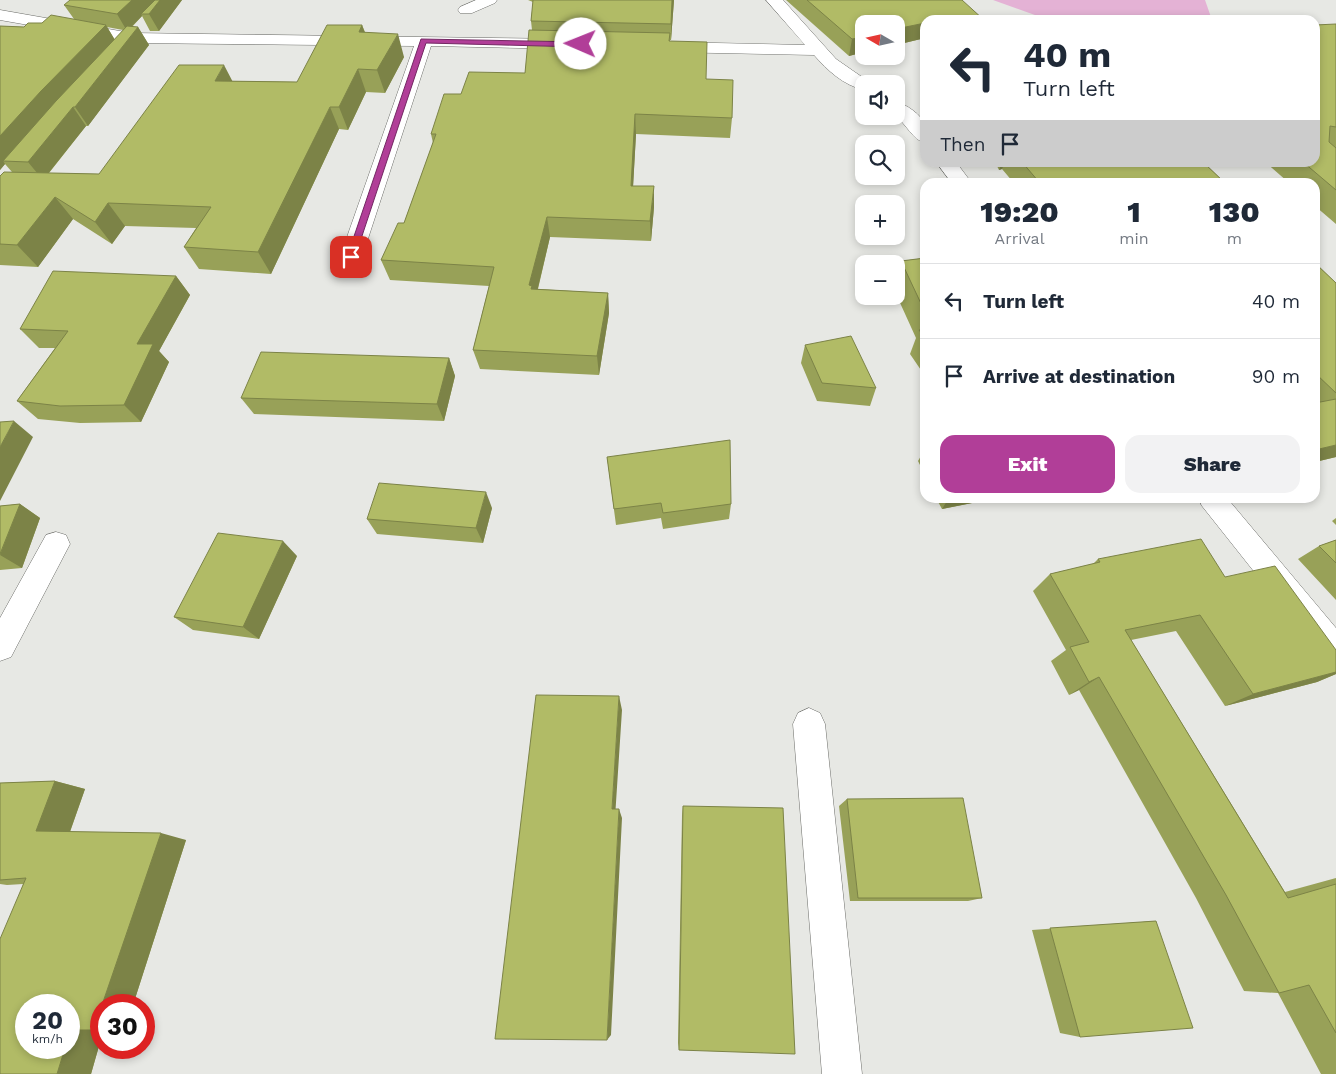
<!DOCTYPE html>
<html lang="en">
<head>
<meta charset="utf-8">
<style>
  :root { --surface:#fff; --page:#f2f2f3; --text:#1f2937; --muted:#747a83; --line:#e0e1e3; --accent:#b13e98 }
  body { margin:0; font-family:"Work Sans",sans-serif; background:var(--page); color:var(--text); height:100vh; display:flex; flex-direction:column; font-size:19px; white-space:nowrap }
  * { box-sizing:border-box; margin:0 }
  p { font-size:16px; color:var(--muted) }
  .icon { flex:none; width:28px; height:28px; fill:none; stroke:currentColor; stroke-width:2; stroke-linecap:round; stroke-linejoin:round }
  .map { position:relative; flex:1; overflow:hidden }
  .panel { position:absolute; left:920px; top:178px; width:400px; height:325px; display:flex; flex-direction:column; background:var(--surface); border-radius:15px; box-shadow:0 2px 8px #0003 }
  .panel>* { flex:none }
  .banner { position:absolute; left:920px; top:15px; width:400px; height:152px; border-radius:15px; box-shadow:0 2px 8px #0003; background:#fff; color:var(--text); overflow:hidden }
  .needle { width:32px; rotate:279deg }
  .controls { position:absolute; left:855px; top:15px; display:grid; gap:10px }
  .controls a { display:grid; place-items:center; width:50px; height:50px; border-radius:10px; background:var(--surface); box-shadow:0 2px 8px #0003; font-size:25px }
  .speed { position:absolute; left:15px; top:994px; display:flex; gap:10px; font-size:25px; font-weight:700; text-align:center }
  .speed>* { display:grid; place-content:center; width:65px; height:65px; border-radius:50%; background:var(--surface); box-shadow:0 2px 8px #0003; line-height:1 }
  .speed small { font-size:12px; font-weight:400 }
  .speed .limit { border:8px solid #d22; background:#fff; color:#111 }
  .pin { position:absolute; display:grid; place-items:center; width:42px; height:42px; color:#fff; margin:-21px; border-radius:10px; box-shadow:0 2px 8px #0006 }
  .me { position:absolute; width:55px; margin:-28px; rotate:271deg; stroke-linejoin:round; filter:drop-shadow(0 0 4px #0008) }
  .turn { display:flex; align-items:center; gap:18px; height:105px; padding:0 20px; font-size:22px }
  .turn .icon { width:65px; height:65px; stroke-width:2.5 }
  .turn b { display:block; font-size:35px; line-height:42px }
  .then { display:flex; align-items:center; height:48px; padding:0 20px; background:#0003; gap:10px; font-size:19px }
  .eta { display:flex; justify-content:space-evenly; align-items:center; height:85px; text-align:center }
  .eta b { font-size:30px; font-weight:800; line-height:35px }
  .cta { display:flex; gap:10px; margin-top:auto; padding:10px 20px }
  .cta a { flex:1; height:58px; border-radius:15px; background:var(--accent); color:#fff; font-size:20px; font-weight:800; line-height:58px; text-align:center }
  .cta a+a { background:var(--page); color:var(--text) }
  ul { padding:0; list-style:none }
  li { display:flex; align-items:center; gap:15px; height:75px; padding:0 20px; border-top:1px solid var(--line) }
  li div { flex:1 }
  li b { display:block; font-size:19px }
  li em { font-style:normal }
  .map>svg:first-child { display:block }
</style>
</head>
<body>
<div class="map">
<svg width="1336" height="1074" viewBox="0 0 1336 1074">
  <rect width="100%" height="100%" fill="#e7e8e4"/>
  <path fill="#e4b2d5" d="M993 0H1205L1212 20H1049Z"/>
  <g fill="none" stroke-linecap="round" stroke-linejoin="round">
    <defs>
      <path id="minor" d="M476 0H497L495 3 472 13H460L458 10 460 7Z
        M766 0H783L836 59 872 84H864V90C843 85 827 70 814 55L668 52 662 51 660 47 662 43 668 42 805 45Z
        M0 10 131 33 565 39 571 40 573 44 571 48 565 49 431 46 362 257 359 262 351 264 343 262 340 257 414 46 131 43 0 20Z
        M896 102C906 104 922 115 925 125 926 130 925 138 925 143 913 140 906 124 896 116Z
        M936 162H956L971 182H951Z
        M1198 498H1227L1336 628V665L1325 661 1202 506Z
        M56 532 66 535 70 544 11 657 0 661V618L46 535Z
        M809 708 820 713 825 724 862 1074H822L793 724 798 713Z"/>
    </defs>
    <use href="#minor" stroke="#6c6d69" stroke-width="1"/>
    <use href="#minor" fill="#fff" fill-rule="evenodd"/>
  </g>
  <path fill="#98a158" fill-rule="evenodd" d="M182 0 159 31H150L142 16 132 27H138L149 45 88 126H86L49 173 99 174 232 81 297 82 362 25 365 32 404 57 385 93 366 92 348 130 339 129 271 274 199 269 184 247 196 228 125 226 112 244 73 219 38 267 0 265V176L12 172 5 164 0 170V26L24 27 42 23 74 19 64 5ZM107 27 123 30 115 40Z
    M528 0H674L671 40H670V41L706 79 732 118 730 138 636 134 633 186 654 207 651 241 550 237 538 289 608 293 609 313 599 375 480 369 473 350 489 286 390 280 381 260 404 223 433 143 431 134 461 94 525 73 532 30 531 21 533 2Z
    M786 0H962L925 20V38L896 45V24H864V52L849 56Z
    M1336 24V224L1315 206V182H1288L1265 162H1315Z
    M995 162H1203L1224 182H1013L1002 169 999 170Z
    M925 258V376L910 354 916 338 896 294V274L901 261Z
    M1315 263 1336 283V457L1315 462Z
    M176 276 190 295 159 351 169 362 141 422 80 423 38 419 17 401 55 348H39L20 329Z
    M805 345 876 388 870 406 817 401 801 363Z
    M449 358 455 376 444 421 254 414 241 398Z
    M925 449V475L918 461Z
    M607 457 731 504 729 519 663 529 661 518 616 525Z
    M936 498H988L987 500 942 509Z
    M20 504 40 518 22 568 0 570V506Z
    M492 508 483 543 377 534 367 519Z
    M1336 518V525L1332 521Z
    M1336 540V600L1298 559 1319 546Z
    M297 556 259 639 193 630 174 617Z
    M1098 559 1225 577 1336 650V674L1317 682 1225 706 1176 631 1131 640 1285 892 1336 878V1074H1321L1278 993 1244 991 1196 898 1079 690 1069 695 1051 661 1066 650 1033 591 1050 574 1093 564Z
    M55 781 85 789 70 832 186 840 133 1005H101V1039L91 1074H0L23 884 7 885 0 884V783Z
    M847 799 982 898 968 901H850L839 806Z
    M683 806 679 1050 678 1043 682 815Z
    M1156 921 1080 1037 1060 1033 1032 930Z"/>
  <path fill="#7c8347" d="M132 0H158L141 14 142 16 127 31 117 14Z
    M160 0H182L159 31 149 14Z
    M672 0H674L671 40V24Z
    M925 23V38L896 45V29Z
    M106 25 116 42 3 161 5 164 0 170V136L41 91Z
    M362 25 370 47 359 32Z
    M138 27 149 45 88 126 75 107Z
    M398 34 404 57 385 93 377 70Z
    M864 37V52L849 56 852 39Z
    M224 65 236 88 215 81Z
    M358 69 366 92 348 130 339 107Z
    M73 107 86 126 43 180 28 162Z
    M330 107 339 129 271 274 258 252Z
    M635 114 636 134 632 206 631 186Z
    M1002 162H1005L1002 169 999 170Z
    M654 186V207L651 241 650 221Z
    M55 197 73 219 38 267 17 245Z
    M108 203 125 226 112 244 95 222Z
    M547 217 550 237 535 300 529 285Z
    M176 276 190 295 159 351 169 362 141 422 124 405 137 344Z
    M608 293 609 313 599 375 597 356Z
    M449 358 455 376 444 421 437 404Z
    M14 421 33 437 0 501V447Z
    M1336 445V457L1315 462V450Z
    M486 492 492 508 483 543 476 528Z
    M949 498H988L987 500 942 509Z
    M20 504 40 518 22 568 0 555Z
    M283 541 297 556 259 639 243 627Z
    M1336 672V674L1317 682 1225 706 1253 694Z
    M1099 677 1079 690 1069 695 1089 682Z
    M619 696 622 710 615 818 612 809Z
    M55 781 85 789 68 837 36 831Z
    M619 809 622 818 611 1035 607 1040Z
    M161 833 186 840 133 1005H102Z
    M101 1008V1039L91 1074H57L65 1048H69V1037L71 1030Z"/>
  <path fill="#b1bb66" stroke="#7c8347" d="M70 0H132L117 14 64 5Z
    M155 0H160L149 14H141Z
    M533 0H672L671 24 531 21Z
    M807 0H962L984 20H925V23L896 29V24H864V37L852 39Z
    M51 15 106 25 41 91 0 136V26L24 27 28 23H42Z
    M1336 24V127L1330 126 1329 142 1336 148V190L1303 162H1315V25Z
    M327 25H362L359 32 398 34 377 70 358 69 339 107H330L258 252 184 247 211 207 108 203 95 222 55 197 17 245 0 244V176L4 172 99 174 179 65H224L215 81 297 82Z
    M127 26 138 27 75 107H73L28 162 3 161 56 101Z
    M529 30 670 33 669 41 707 42 706 79 733 80 732 118 635 114 631 186H654L650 221 547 217 529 285 532 286 531 289 608 293 597 356 473 350 494 267 381 260 398 223H404L436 134H431L444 94H461L469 72 525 73Z
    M1022 162H1203L1224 182H1039Z
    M925 258V312L901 261Z
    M1315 263 1336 283V393L1315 373Z
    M53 271 176 276 137 344H153L124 405 60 406 17 401 68 331 20 329Z
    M925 329V338L919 330Z
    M851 336 876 388 822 383 805 345Z
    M261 352 449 358 437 404 241 398Z
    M1336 399V445L1315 450V403Z
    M14 421 0 447V422Z
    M730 440 731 504 663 513 661 503 614 509 607 457Z
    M379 483 486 492 476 528 367 519Z
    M20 504 0 554V506Z
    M218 533 283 541 243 627 174 617Z
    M1201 539 1225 577 1275 566 1336 650V672L1253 694 1200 615 1125 630 1288 898 1336 884V1033L1309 985 1279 993 1226 895 1099 677 1089 682 1070 647 1089 642 1050 574 1100 562 1098 559Z
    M1336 540V563L1319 546Z
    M536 695 619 696 612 809H619L607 1040 495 1039Z
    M55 781 36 831 161 833 102 1005H101V1008L94 1030H71L69 1037V1005H26V1048H65L57 1074H0V939L26 878 0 880V783Z
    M963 798 982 898H858L847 799Z
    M683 806 783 808 795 1054 679 1050Z
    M1156 921 1193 1028 1080 1037 1050 928Z"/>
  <path fill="#b13e98" stroke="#732863" d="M421 39 581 42 584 44 581 47 426 43 355 257 354 259H348L347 257Z"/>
</svg>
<div class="controls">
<a><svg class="needle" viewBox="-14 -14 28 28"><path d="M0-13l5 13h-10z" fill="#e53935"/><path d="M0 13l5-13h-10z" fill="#747a83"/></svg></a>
<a><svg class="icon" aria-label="sound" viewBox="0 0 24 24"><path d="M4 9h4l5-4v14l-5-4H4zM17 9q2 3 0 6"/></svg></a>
<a><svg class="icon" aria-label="search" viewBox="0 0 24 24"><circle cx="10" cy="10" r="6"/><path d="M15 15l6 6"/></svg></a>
<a>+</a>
<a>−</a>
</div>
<div class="speed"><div>20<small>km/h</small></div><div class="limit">30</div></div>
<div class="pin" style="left:351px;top:257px;background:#d93025"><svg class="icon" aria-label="arrive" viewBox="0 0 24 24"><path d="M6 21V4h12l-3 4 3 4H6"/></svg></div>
<svg class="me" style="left:581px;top:44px" viewBox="-20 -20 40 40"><circle r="19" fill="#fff"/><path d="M0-13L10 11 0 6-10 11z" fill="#b13e98"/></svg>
<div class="banner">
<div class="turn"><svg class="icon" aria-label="left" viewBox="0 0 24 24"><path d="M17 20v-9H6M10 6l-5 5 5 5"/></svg><div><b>40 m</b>Turn left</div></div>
<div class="then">Then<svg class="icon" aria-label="arrive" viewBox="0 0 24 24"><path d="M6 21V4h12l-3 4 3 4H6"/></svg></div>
</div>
<section class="panel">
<div class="eta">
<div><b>19:20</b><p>Arrival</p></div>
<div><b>1</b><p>min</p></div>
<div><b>130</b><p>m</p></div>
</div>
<ul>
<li><svg class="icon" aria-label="left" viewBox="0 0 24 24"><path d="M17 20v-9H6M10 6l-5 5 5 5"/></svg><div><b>Turn left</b></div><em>40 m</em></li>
<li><svg class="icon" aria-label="arrive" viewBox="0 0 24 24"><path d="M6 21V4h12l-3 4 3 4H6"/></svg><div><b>Arrive at destination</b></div><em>90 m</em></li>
</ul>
<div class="cta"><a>Exit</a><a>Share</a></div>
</section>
</div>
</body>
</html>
